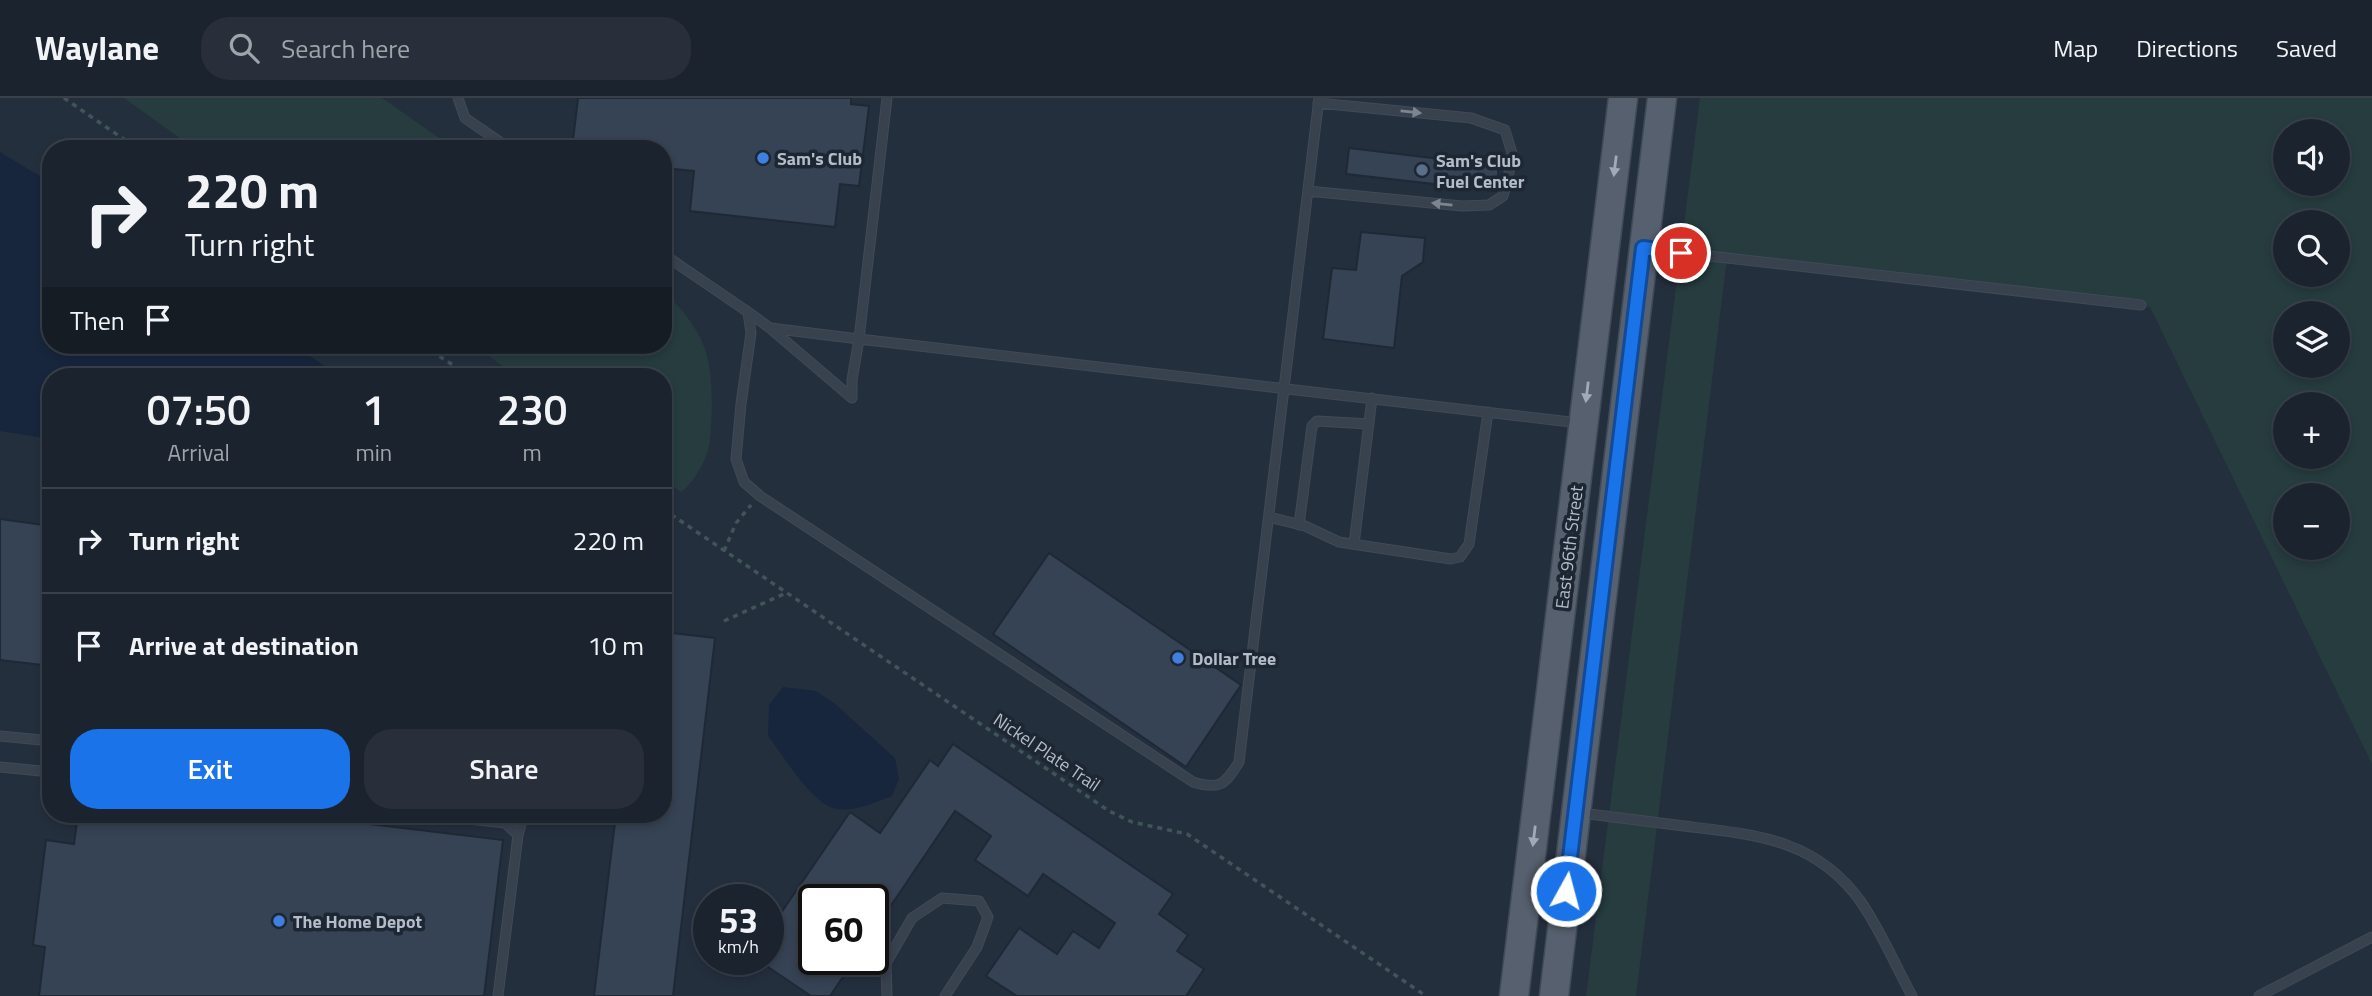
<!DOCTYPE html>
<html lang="en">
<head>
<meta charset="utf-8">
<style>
  :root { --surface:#1b232e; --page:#282f3a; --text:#f1f3f6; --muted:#a0a4aa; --line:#39404a; --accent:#1a73e8 }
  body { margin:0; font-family:"Titillium Web",sans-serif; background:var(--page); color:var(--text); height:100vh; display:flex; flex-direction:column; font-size:26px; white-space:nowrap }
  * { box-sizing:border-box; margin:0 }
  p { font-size:23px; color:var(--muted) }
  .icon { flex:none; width:38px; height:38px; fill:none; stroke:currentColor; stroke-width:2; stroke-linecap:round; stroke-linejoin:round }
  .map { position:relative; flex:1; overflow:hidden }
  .panel { position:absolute; left:42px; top:270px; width:630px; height:455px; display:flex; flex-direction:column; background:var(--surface); border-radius:28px; box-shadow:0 4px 10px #0003,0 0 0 2px var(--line) }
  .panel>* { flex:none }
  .hud { position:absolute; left:42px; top:42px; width:630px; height:214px; border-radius:28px; box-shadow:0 4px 10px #0003,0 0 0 2px var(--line); background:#1b232e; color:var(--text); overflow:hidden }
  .buttons { position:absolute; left:2273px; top:21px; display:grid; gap:14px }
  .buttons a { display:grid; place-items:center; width:77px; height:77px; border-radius:50%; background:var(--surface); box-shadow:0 4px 10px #0003,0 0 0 2px var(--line); font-size:35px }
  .speed { position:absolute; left:693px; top:786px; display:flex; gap:14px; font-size:35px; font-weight:700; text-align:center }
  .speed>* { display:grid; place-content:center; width:91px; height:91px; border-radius:50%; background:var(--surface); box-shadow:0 4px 10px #0003,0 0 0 2px var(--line); line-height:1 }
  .speed small { font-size:18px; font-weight:400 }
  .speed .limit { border:4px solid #111; border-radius:10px; background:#fff; color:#111 }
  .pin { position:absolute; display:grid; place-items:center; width:60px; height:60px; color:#fff; margin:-30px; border:4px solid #fff; border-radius:50%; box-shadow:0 2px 7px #0007 }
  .me { position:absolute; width:77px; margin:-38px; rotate:7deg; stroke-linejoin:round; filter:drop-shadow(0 0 5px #0008) }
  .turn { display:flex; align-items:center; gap:24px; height:147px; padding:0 28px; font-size:32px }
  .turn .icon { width:91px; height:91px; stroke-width:2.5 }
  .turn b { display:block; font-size:49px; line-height:60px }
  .then { display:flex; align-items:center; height:66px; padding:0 28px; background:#0003; gap:14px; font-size:26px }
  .eta { display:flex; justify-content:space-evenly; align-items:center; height:119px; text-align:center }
  .eta b { font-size:42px; font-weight:600; line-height:49px }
  .button { display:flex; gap:14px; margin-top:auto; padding:14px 28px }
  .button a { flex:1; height:80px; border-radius:28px; background:var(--accent); color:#fff; font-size:28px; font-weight:600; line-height:80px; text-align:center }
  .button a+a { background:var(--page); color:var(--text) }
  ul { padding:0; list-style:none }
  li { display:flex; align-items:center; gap:21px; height:105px; padding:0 28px; border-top:2px solid var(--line) }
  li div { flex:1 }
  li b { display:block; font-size:26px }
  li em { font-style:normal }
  header { display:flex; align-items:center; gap:42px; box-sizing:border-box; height:98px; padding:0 35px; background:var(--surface); border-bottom:2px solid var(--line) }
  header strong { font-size:33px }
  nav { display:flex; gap:38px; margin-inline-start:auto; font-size:24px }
  .search { width:490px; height:63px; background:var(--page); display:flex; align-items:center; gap:18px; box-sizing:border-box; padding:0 24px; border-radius:28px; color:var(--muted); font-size:26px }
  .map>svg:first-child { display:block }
</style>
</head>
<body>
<header>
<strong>Waylane</strong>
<div class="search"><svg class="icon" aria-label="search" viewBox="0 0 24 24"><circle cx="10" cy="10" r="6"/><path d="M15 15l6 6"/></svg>Search here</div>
<nav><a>Map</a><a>Directions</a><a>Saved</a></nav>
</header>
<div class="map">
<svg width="2372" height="898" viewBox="0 0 2372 898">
  <rect width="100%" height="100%" fill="#242f3e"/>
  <path fill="#263c3f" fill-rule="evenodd" d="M124 0H382L455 51H195Z
    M1700 0H2372V666L2150 209 1727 160 1636 898H1586ZM2286 33H2338V86H2286ZM2286 124H2338V177H2286ZM2286 215H2338V268H2286ZM2286 306H2338V359H2286ZM2286 397H2338V450H2286Z
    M663 195C680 207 695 227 703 246 714 269 713 323 709 348 706 363 693 386 681 394L663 381V278H517L473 247H663Z"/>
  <path fill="#17263c" d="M0 54 51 85V247H292L341 278H51V341L0 333Z
    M783 589 816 593 834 605 895 660 899 681 892 698C876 704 850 716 833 710 810 703 783 657 768 638L769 607Z"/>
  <path fill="#364354" stroke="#1f2835" stroke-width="2" d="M578 0H851V6L869 8 859 88 840 86 835 129 690 113 694 73 663 70V51H572Z
    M1349 50 1499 68 1496 93 1346 76Z
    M1361 134 1425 140 1423 164 1402 178 1394 250 1323 241 1332 170 1356 172Z
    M0 421 51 428V568L0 562Z
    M1049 455 1241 587 1186 669 993 536Z
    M663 534 715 540 673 898H594L616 716H663Z
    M953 646 1173 796 1159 816 1188 837 1177 853 1204 871 1186 898H1017L986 878 1019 830 1057 856 1073 833 1099 850 1115 825 1043 776 1028 798 975 762 991 738 955 713 873 834V802H814V861H855L830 898H811L768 869V834L850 714 880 735 930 662 938 668Z
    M78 716H286L503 742 484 898H39L45 849 33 847 46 742 74 746Z"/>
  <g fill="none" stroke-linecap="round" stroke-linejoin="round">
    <defs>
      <path id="service" d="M458 0 465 20 510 51
        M887 0 859 241 1579 325
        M1308 93 1462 108 1489 107 1503 98 1508 81 1512 55 1505 32 1471 20 1318 5
        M1648 151 2141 207
        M663 156 748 214 751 235 741 306 736 361 744 384 760 398 1193 684C1219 692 1225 687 1239 664L1319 0
        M748 214 770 230 852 300
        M770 230 859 241 852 282V300
        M1269 419 1305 428 1339 444 1451 461 1460 459 1469 446 1488 314
        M1299 427 1312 328 1317 323 1369 326
        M1354 446 1372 300
        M0 638 51 643
        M0 669 51 674
        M1581 715C1618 720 1655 724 1692 729 1760 737 1818 743 1861 804 1881 833 1895 867 1912 898
        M423 716 505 725 518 737 498 898
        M505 725 517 716
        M518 737 524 716
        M887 898 886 865 912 820 942 800 979 803 988 819 977 849 945 898
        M2259 898 2372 839"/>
      <path id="primary" d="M1514 898 1623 0
        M1554 898 1662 0"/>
    </defs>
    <use href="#service" stroke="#414a57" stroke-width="11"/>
    <use href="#primary" stroke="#414a57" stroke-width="31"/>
    <path stroke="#3f5557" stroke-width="3.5" stroke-dasharray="5 5" stroke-linecap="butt" d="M64 0 138 51
      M423 247 469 278
      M663 411 1109 713 1132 724 1187 736 1426 898
      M724 453 736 425 751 407
      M724 523 786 495"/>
    <use href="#service" stroke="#38414e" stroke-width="9"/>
    <use href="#primary" stroke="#56606e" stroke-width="28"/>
  </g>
  <defs><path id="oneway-solid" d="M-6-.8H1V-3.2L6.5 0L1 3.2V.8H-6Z" transform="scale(1.75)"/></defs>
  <g fill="#7c8592">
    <use href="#oneway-solid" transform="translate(1411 14) rotate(6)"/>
    <use href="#oneway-solid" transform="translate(1442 106) rotate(-174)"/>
  </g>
  <g fill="#a1aab7">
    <use href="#oneway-solid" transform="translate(1615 68) rotate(97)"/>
    <use href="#oneway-solid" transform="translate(1587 294) rotate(97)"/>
    <use href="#oneway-solid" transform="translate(1534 738) rotate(97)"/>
  </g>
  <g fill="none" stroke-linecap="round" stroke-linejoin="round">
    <defs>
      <path id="route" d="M1566 793 1643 150 1681 155"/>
    </defs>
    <use href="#route" stroke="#114b97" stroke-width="18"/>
    <use href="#route" stroke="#1a73e8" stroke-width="12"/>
  </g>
  <g fill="#3f7fe0" stroke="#1d2633" stroke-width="2.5">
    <circle cx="763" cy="60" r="7"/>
    <circle cx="1178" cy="560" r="7"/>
    <circle cx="279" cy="823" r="7"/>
  </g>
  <circle fill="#5c6f8a" stroke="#1d2633" stroke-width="2.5" cx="1422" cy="72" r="7"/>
  <g text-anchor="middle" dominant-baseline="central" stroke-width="7" stroke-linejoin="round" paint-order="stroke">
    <g font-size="18" font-weight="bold" fill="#b4bcc9" stroke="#1d2633" text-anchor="start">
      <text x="777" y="60">Sam's Club</text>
      <text x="1436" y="62">Sam's Club<tspan x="1436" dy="21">Fuel Center</tspan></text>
      <text x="1192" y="560">Dollar Tree</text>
      <text x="293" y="823">The Home Depot</text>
    </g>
    <g font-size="18" fill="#b4bcc9" stroke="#1d2633">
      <text transform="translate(1569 449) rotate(-83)">East 96th Street</text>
      <text transform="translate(1047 654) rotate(34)">Nickel Plate Trail</text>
    </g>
  </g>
</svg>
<div class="buttons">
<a><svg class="icon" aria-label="sound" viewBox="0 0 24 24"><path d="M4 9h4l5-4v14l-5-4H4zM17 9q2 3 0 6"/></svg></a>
<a><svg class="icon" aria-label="search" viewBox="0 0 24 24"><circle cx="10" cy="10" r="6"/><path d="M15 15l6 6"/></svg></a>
<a><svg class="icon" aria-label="layers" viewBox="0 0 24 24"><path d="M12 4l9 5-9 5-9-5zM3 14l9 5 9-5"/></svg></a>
<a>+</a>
<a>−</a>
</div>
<div class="speed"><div>53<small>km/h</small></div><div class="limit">60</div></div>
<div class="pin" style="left:1681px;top:155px;background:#d93025"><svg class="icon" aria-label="arrive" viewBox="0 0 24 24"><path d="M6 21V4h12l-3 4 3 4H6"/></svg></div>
<svg class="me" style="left:1566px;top:793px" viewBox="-20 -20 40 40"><circle r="17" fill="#1a73e8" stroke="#fff" stroke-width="3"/><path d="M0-11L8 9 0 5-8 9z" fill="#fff"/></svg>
<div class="hud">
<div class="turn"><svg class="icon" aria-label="right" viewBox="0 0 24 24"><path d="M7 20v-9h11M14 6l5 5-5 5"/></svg><div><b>220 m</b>Turn right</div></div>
<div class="then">Then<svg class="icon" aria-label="arrive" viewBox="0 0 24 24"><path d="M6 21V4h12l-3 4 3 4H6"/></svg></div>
</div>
<section class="panel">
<div class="eta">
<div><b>07:50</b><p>Arrival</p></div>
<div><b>1</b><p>min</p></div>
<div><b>230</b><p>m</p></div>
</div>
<ul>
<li><svg class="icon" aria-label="right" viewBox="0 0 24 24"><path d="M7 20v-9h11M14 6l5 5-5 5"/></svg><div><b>Turn right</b></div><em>220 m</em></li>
<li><svg class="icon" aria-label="arrive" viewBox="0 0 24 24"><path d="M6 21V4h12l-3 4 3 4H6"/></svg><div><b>Arrive at destination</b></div><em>10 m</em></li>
</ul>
<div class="button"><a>Exit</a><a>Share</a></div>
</section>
</div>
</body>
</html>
